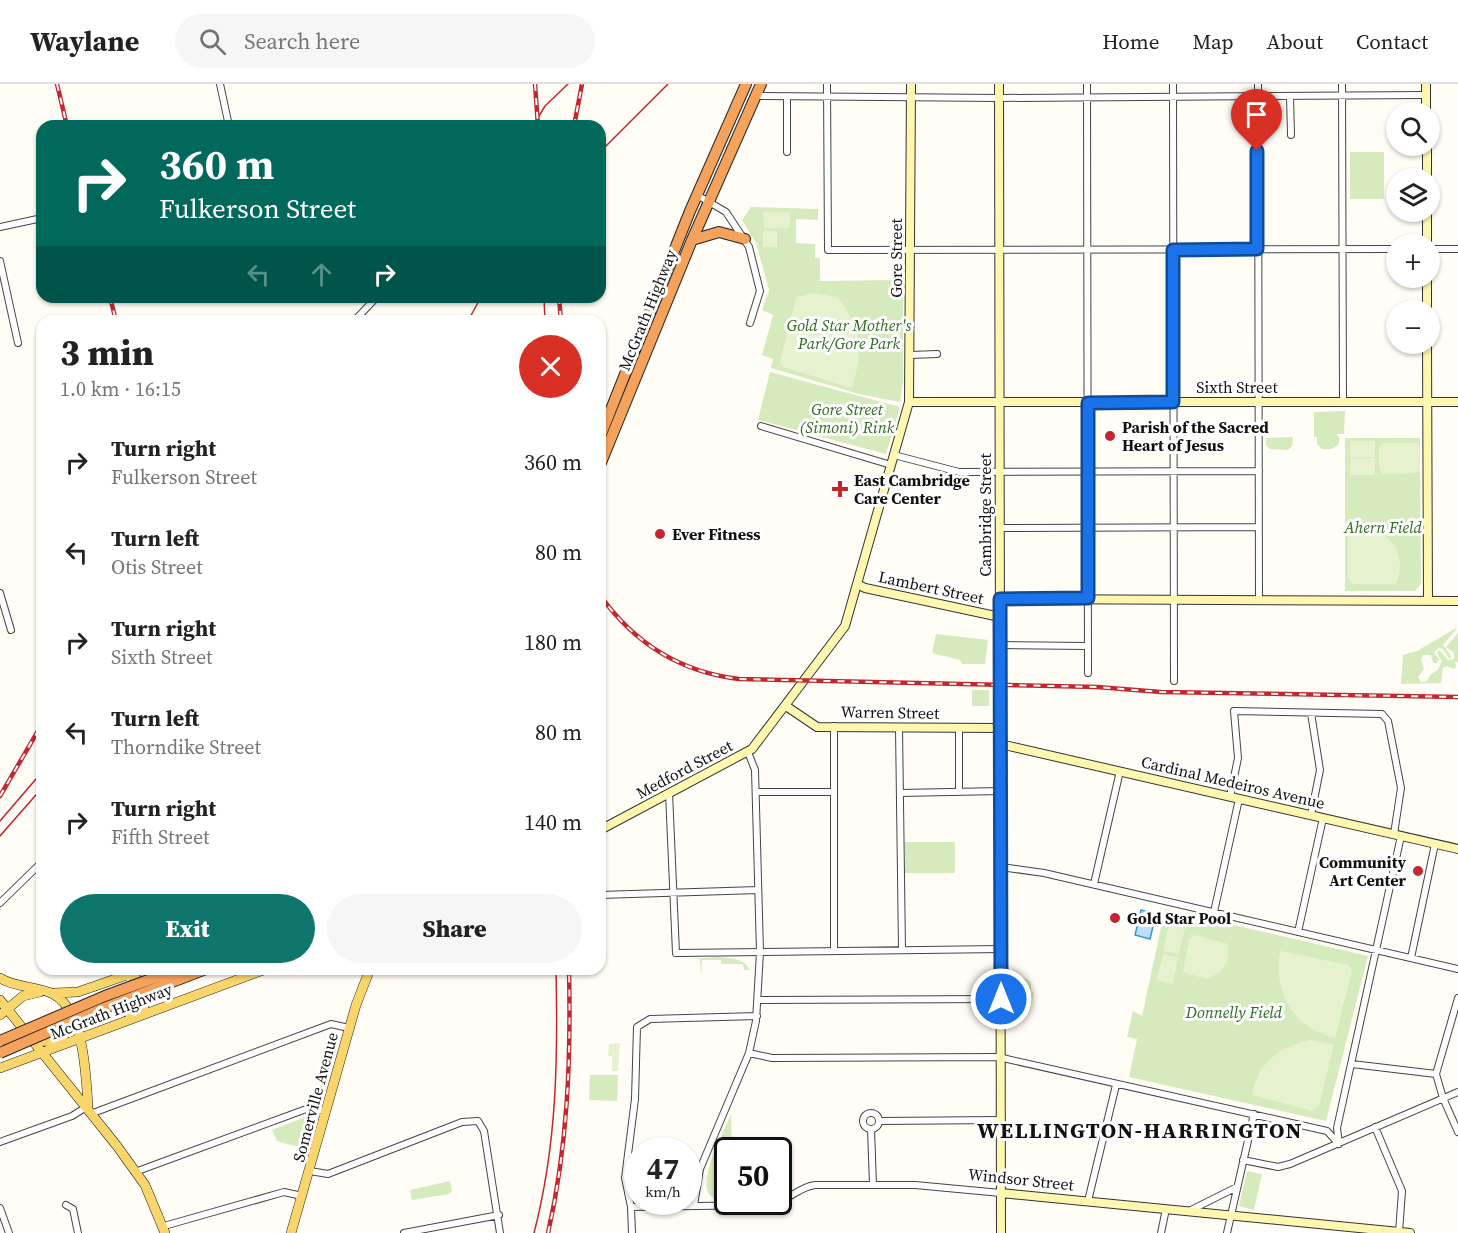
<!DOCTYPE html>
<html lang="en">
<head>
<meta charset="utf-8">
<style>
  :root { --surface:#fff; --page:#f6f6f6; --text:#222; --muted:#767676; --line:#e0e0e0; --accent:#0f766e }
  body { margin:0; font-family:"Source Serif 4",serif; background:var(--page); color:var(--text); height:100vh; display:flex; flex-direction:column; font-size:22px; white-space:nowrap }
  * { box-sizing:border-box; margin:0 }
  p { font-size:20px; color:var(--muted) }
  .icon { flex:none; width:33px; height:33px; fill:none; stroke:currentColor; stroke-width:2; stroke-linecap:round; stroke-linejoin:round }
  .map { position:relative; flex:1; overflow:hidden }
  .drawer { position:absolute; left:36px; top:231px; width:570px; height:660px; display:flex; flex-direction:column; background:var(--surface); border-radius:18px; box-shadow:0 2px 4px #0004 }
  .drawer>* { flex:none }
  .top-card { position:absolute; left:36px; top:36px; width:570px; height:183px; border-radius:18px; box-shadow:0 2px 4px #0004; background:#00695c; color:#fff; overflow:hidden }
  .controls { position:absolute; left:1386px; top:18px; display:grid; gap:12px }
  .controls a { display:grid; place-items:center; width:54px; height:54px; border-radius:50%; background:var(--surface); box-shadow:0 2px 4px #0004; font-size:30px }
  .speed { position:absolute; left:624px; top:1053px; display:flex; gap:12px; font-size:30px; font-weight:700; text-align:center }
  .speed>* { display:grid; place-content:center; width:78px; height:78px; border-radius:50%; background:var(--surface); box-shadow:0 2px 4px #0004; line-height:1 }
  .speed small { font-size:15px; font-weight:400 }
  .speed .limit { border:3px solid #111; border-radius:9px; background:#fff; color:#111 }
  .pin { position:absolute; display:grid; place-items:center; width:51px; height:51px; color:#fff; margin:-62px -26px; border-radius:50% 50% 50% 0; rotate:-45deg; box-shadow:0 0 6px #0007 }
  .pin .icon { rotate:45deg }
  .me { position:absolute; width:66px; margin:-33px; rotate:0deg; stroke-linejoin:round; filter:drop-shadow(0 0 4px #0008) }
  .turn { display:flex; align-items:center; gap:21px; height:126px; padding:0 24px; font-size:27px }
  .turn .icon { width:78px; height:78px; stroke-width:2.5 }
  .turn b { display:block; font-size:42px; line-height:51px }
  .lanes { display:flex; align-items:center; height:57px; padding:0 24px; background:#0003; justify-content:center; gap:30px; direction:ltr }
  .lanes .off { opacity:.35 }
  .round { display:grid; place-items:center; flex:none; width:63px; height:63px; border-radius:32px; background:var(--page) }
  .summary { display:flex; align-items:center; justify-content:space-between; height:102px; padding:0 24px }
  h1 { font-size:36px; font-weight:800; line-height:45px }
  .cta { display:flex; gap:12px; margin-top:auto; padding:12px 24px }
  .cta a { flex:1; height:69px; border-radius:36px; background:var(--accent); color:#fff; font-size:24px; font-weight:800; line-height:69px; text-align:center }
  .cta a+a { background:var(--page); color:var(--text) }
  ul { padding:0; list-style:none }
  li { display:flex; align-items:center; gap:18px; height:90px; padding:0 24px }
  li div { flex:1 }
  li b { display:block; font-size:22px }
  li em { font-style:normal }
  header { display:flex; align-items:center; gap:36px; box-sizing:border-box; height:84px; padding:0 30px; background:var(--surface); border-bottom:2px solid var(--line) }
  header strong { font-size:28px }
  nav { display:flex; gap:33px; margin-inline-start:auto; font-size:21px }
  .search { width:420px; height:54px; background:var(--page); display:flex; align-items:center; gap:15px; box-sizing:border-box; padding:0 21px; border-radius:33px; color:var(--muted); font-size:22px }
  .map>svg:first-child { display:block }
</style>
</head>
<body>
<header>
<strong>Waylane</strong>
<div class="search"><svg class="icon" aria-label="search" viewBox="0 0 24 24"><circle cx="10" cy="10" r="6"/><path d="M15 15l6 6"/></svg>Search here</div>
<nav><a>Home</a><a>Map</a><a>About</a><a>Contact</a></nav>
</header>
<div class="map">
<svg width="1458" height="1149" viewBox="0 0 1458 1149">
  <rect width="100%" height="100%" fill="#fffdf5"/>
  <path fill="#d5ebbd" d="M1350 68H1384V115H1350Z
    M751 123 818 125V136L796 135V159L815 160V174H820V197L903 196V298L900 318 859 310 771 284 773 275 762 271 773 231 762 226 769 206 756 159 742 136Z
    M770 288 900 323 886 370 758 336Z
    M1345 327 1344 350H1336L1339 353V360L1332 365H1322L1317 360V353H1314V328Z
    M1293 353 1292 362 1288 366 1270 365 1266 361V354Z
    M1345 354H1420L1421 500 1415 507H1345Z
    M1458 543 1443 561 1452 573 1449 574 1443 565 1439 564 1434 568 1439 575 1437 579H1433L1431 571H1423L1421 576 1424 585 1418 593 1421 598H1426L1431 590 1438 586 1442 577 1437 569 1439 566 1448 576 1454 575V569L1446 563 1458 549V578H1455L1456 582 1454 585 1447 582 1443 584 1441 599 1401 600 1403 571 1417 567Z
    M936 550 988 556 985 580H962L960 576 932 569Z
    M972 606H989V622H972Z
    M905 758H955V789H905Z
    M1165 825 1368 872 1326 1037 1129 993 1137 955 1127 953 1133 927 1142 932Z
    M721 873C737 875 751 876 751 895L750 886H744L743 880H721V876H702L701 893 700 875H686Z
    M1015 893 1025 894 1031 898V910L1034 907 1030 927 1016 923Z
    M590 991H618L617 1017 589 1016Z
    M313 1030 302 1064 277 1057 272 1046Z
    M731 1030 732 1066H728V1118L734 1119C727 1118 717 1117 711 1112 695 1099 725 1046 731 1030Z
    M1247 1087 1262 1090 1254 1126 1239 1122Z
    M450 1097 452 1107 449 1110 412 1116 410 1106Z"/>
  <path fill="#e6f2cf" d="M763 128H790V144H764Z
    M763 147H777V163H763Z
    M814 209 837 213C863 245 863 266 852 304L783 283 780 278 796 213Z
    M1350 357H1375V373L1350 374Z
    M1383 359H1417L1420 362V386L1416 389 1383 390 1379 385V363Z
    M1375 374V391H1350V375Z
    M1357 444C1391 447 1408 467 1396 500H1353L1348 494V449Z
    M1169 840 1185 844 1179 870 1163 867Z
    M1195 851 1228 860V875L1221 888 1206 895 1183 888 1189 855Z
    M1280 867 1349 881 1352 886 1335 954C1293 943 1273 910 1280 867Z
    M1163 870 1178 874 1173 900 1157 896Z
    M1311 956 1334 961 1319 1022 1313 1027 1252 1011C1258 979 1279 962 1311 956Z
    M620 959 618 987H612V972H608L609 960Z"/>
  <path fill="#b9e0f7" stroke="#3f96cf" stroke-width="1.5" d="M1141 826 1156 830 1150 855 1135 851Z"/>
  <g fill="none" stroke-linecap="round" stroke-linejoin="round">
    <defs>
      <path id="street" d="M220 0 229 42
        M827 0 828 166 1396 165
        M1087 0 1088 589
        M1173 0 1174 597
        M1258 0 1259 517
        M1342 0 1343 318
        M756 12 999 14 1426 11
        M1290 12 1291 51
        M787 13V68
        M697 111 726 128 749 163 760 207 750 239
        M0 143 42 134
        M1430 165H1458
        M0 177 18 259
        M354 237 377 213
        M911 271 937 270
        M761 342 891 381
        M894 371 959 388 1259 387
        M1000 444 1259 443
        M0 509 11 546
        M1000 561 1088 562
        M834 642V867
        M899 643 902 866
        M959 643V708
        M756 708H834
        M669 709 676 869 1001 865
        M900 709 1001 707
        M1230 713 1238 674 1234 627 1382 630 1388 637 1401 704 1394 750
        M1311 731 1320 686 1311 629
        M1001 783 1044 789 1458 885
        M1094 800 1120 687
        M600 811 758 806
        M0 819 42 778
        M1214 828 1239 715
        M1298 848 1323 734
        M1411 874 1435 760
        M1458 914 1436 990 1443 1014 1458 1048
        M759 916 1001 915
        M749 969 772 974 998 973 1327 1047 1339 1060
        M1352 980 1436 990
        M863 1037a8 8 0 1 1 16 0a8 8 0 1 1-16 0Z
        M93 1029 331 940 349 944
        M879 1037 1001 1036
        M1375 1043 1402 1107 1399 1148
        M871 1045 873 1101
        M0 1058 72 1032 88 1022
        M1339 1060 1337 1044 1401 752
        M1243 1076 1278 1083 1290 1080 1458 1008
        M310 1087 328 1090 462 1038 478 1037 484 1047 500 1149
        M135 1088 309 1024 325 1027
        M1088 1117 1116 1001
        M66 1121 73 1125 78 1149
        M694 1121 700 1085 749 969 756 937 760 868 755 686 748 668
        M631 1123 770 1121C787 1118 798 1103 815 1101H915L1001 1109
        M0 1124 9 1149
        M1189 1127 1237 1103
        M164 1142 284 1108 302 1112
        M404 1149 499 1131
        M632 1149 631 1123 625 1094 635 1015 637 943 650 935 757 932
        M1161 1149 1166 1125
        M1227 1149 1254 1030"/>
      <path id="secondary" d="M999 0 1001 1149
        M1426 0V28
        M1427 62V94
        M1427 128V160
        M1427 194V226
        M1427 260 1428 517
        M909 318H1458
        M857 500 865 504 1000 533
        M1000 515 1458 517
        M786 622 817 643 1000 644
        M1000 660 1458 765
        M600 746 752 665 845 542 909 318 911 0
        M1001 1109 1410 1149"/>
      <path id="primary" d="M128 890C146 897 149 917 140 931
        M0 894C16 904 37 902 53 910 84 926 86 991 88 1022
        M54 909 78 908 144 885
        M115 912 120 924 135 933
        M0 916 117 1062 145 1101 165 1149
        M0 931 23 912 40 908
        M33 958 63 956
        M0 984 266 885
        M291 1149 356 921 370 885"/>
      <path id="highway" d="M692 156 719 148 745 155
        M600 353 690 127 746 0
        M600 381 692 156 761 0"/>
    </defs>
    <use href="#street" stroke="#444" stroke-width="8"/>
    <use href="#secondary" stroke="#333" stroke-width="10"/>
    <use href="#primary" stroke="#222" stroke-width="10"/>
    <use href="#highway" stroke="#222" stroke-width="12"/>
    <use href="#street" stroke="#fff" stroke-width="6"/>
    <use href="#secondary" stroke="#fff6b0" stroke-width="8"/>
    <use href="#primary" stroke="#f9d66b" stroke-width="9"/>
    <use href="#highway" stroke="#f5a25d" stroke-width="10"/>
    <path stroke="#c4262e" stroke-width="1.5" d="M533 42 545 22 568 0
      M600 68 668 0
      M544 213 545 237
      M468 237 481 213
      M0 737 42 688
      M0 752 42 704
      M534 1149C557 1060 558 976 556 885"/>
    <defs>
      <path id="rail" d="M57 0 67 42
        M535 0 538 42
        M574 42 582 0
        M110 213 116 237
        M559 213 561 237
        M600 511C634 559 680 588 739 595L1097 603 1161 608 1458 613
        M0 712 42 640
        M548 1149C568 1061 571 974 569 885"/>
    </defs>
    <use href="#rail" stroke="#c4262e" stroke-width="4.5"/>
    <use href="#rail" stroke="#fff" stroke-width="2" stroke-dasharray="7" stroke-linecap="butt"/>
    <defs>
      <path id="highway-bridge" d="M0 957 105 912 173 887
        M0 969 99 926 206 885"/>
    </defs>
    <use href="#highway-bridge" stroke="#222" stroke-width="12" stroke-linecap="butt"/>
    <use href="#highway-bridge" stroke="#f5a25d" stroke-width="10"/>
  </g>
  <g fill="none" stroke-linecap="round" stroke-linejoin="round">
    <defs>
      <path id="route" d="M1001 915 1000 515 1088 514V319L1173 318V166L1257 165V67"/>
    </defs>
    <use href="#route" stroke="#114b97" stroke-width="15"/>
    <use href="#route" stroke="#1a73e8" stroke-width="10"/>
  </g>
  <g fill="#c4262e" stroke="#fff" stroke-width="2">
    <circle cx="1110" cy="352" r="6"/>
    <path d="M837 396h6v6h6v6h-6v6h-6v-6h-6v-6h6z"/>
    <circle cx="660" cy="450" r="6"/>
    <circle cx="1418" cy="787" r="6"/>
    <circle cx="1115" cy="834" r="6"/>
  </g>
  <g text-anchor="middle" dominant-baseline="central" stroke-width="6" stroke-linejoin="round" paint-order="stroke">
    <g font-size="16" fill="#111" stroke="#fff">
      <text transform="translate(896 174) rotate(-90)">Gore Street</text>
      <text transform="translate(647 226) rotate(-68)">McGrath Highway</text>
      <text x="1237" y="303">Sixth Street</text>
      <text transform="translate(985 431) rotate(-90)">Cambridge Street</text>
      <text transform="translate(931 503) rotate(12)">Lambert Street</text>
      <text transform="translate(890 628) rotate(1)">Warren Street</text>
      <text transform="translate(684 685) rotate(-28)">Medford Street</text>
      <text transform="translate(1233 698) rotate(13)">Cardinal Medeiros Avenue</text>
      <text transform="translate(111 927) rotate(-21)">McGrath Highway</text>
      <text transform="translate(315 1013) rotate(-75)">Somerville Avenue</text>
      <text transform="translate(1021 1095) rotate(6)">Windsor Street</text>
    </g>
    <g font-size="16" font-style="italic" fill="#2f6b1f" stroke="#fff">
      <text x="849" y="241">Gold Star Mother's<tspan x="849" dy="18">Park/Gore Park</tspan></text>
      <text x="847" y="325">Gore Street<tspan x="847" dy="18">(Simoni) Rink</tspan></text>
      <text x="1383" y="443">Ahern Field</text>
      <text x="1234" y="928">Donnelly Field</text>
    </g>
    <g font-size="16" font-weight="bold" fill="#111" stroke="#fff" text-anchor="start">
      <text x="1122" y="343">Parish of the Sacred<tspan x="1122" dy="18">Heart of Jesus</tspan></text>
      <text x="854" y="396">East Cambridge<tspan x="854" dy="18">Care Center</tspan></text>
      <text x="672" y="450">Ever Fitness</text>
      <text x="1406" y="778" text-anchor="end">Community<tspan x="1406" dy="18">Art Center</tspan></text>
      <text x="1127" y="834">Gold Star Pool</text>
    </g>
    <g font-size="22" font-weight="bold" letter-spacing="1.5" fill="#111" stroke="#fff">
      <text x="1140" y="1046">WELLINGTON-HARRINGTON</text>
    </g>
  </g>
</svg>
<div class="controls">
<a><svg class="icon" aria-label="search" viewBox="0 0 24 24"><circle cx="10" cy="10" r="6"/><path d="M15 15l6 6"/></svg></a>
<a><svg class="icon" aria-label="layers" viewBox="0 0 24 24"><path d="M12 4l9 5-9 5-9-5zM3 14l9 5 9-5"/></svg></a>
<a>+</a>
<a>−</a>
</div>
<div class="speed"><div>47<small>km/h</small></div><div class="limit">50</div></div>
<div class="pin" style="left:1257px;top:67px;background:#d93025"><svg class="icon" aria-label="arrive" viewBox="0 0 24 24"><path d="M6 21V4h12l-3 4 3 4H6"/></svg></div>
<svg class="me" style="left:1001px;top:915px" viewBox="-20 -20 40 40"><circle r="17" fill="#1a73e8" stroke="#fff" stroke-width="3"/><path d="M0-11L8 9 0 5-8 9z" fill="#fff"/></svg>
<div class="top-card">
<div class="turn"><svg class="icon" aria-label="right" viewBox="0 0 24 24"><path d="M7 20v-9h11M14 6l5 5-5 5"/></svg><div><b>360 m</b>Fulkerson Street</div></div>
<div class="lanes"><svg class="icon off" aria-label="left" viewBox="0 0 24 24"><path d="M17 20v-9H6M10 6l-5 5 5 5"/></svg><svg class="icon off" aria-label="ahead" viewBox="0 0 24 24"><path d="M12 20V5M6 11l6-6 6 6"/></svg><svg class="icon" aria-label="right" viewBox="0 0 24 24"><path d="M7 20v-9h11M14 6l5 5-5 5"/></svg></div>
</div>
<section class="drawer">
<div class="summary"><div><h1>3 min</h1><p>1.0 km · 16:15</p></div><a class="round" style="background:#d93025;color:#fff"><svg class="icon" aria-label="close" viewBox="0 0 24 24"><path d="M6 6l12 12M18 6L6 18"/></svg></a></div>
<ul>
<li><svg class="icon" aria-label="right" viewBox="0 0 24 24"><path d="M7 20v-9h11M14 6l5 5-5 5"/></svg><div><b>Turn right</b><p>Fulkerson Street</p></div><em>360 m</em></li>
<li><svg class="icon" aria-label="left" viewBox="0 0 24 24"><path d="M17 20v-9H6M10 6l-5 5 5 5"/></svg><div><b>Turn left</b><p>Otis Street</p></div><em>80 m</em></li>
<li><svg class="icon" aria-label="right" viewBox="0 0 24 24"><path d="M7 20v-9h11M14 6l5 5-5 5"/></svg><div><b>Turn right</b><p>Sixth Street</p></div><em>180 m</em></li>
<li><svg class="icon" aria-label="left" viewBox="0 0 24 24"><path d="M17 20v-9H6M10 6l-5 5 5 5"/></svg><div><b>Turn left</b><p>Thorndike Street</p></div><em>80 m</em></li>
<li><svg class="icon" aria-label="right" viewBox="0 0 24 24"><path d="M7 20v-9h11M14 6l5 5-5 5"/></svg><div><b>Turn right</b><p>Fifth Street</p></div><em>140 m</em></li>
</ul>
<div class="cta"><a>Exit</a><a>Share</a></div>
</section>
</div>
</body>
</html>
